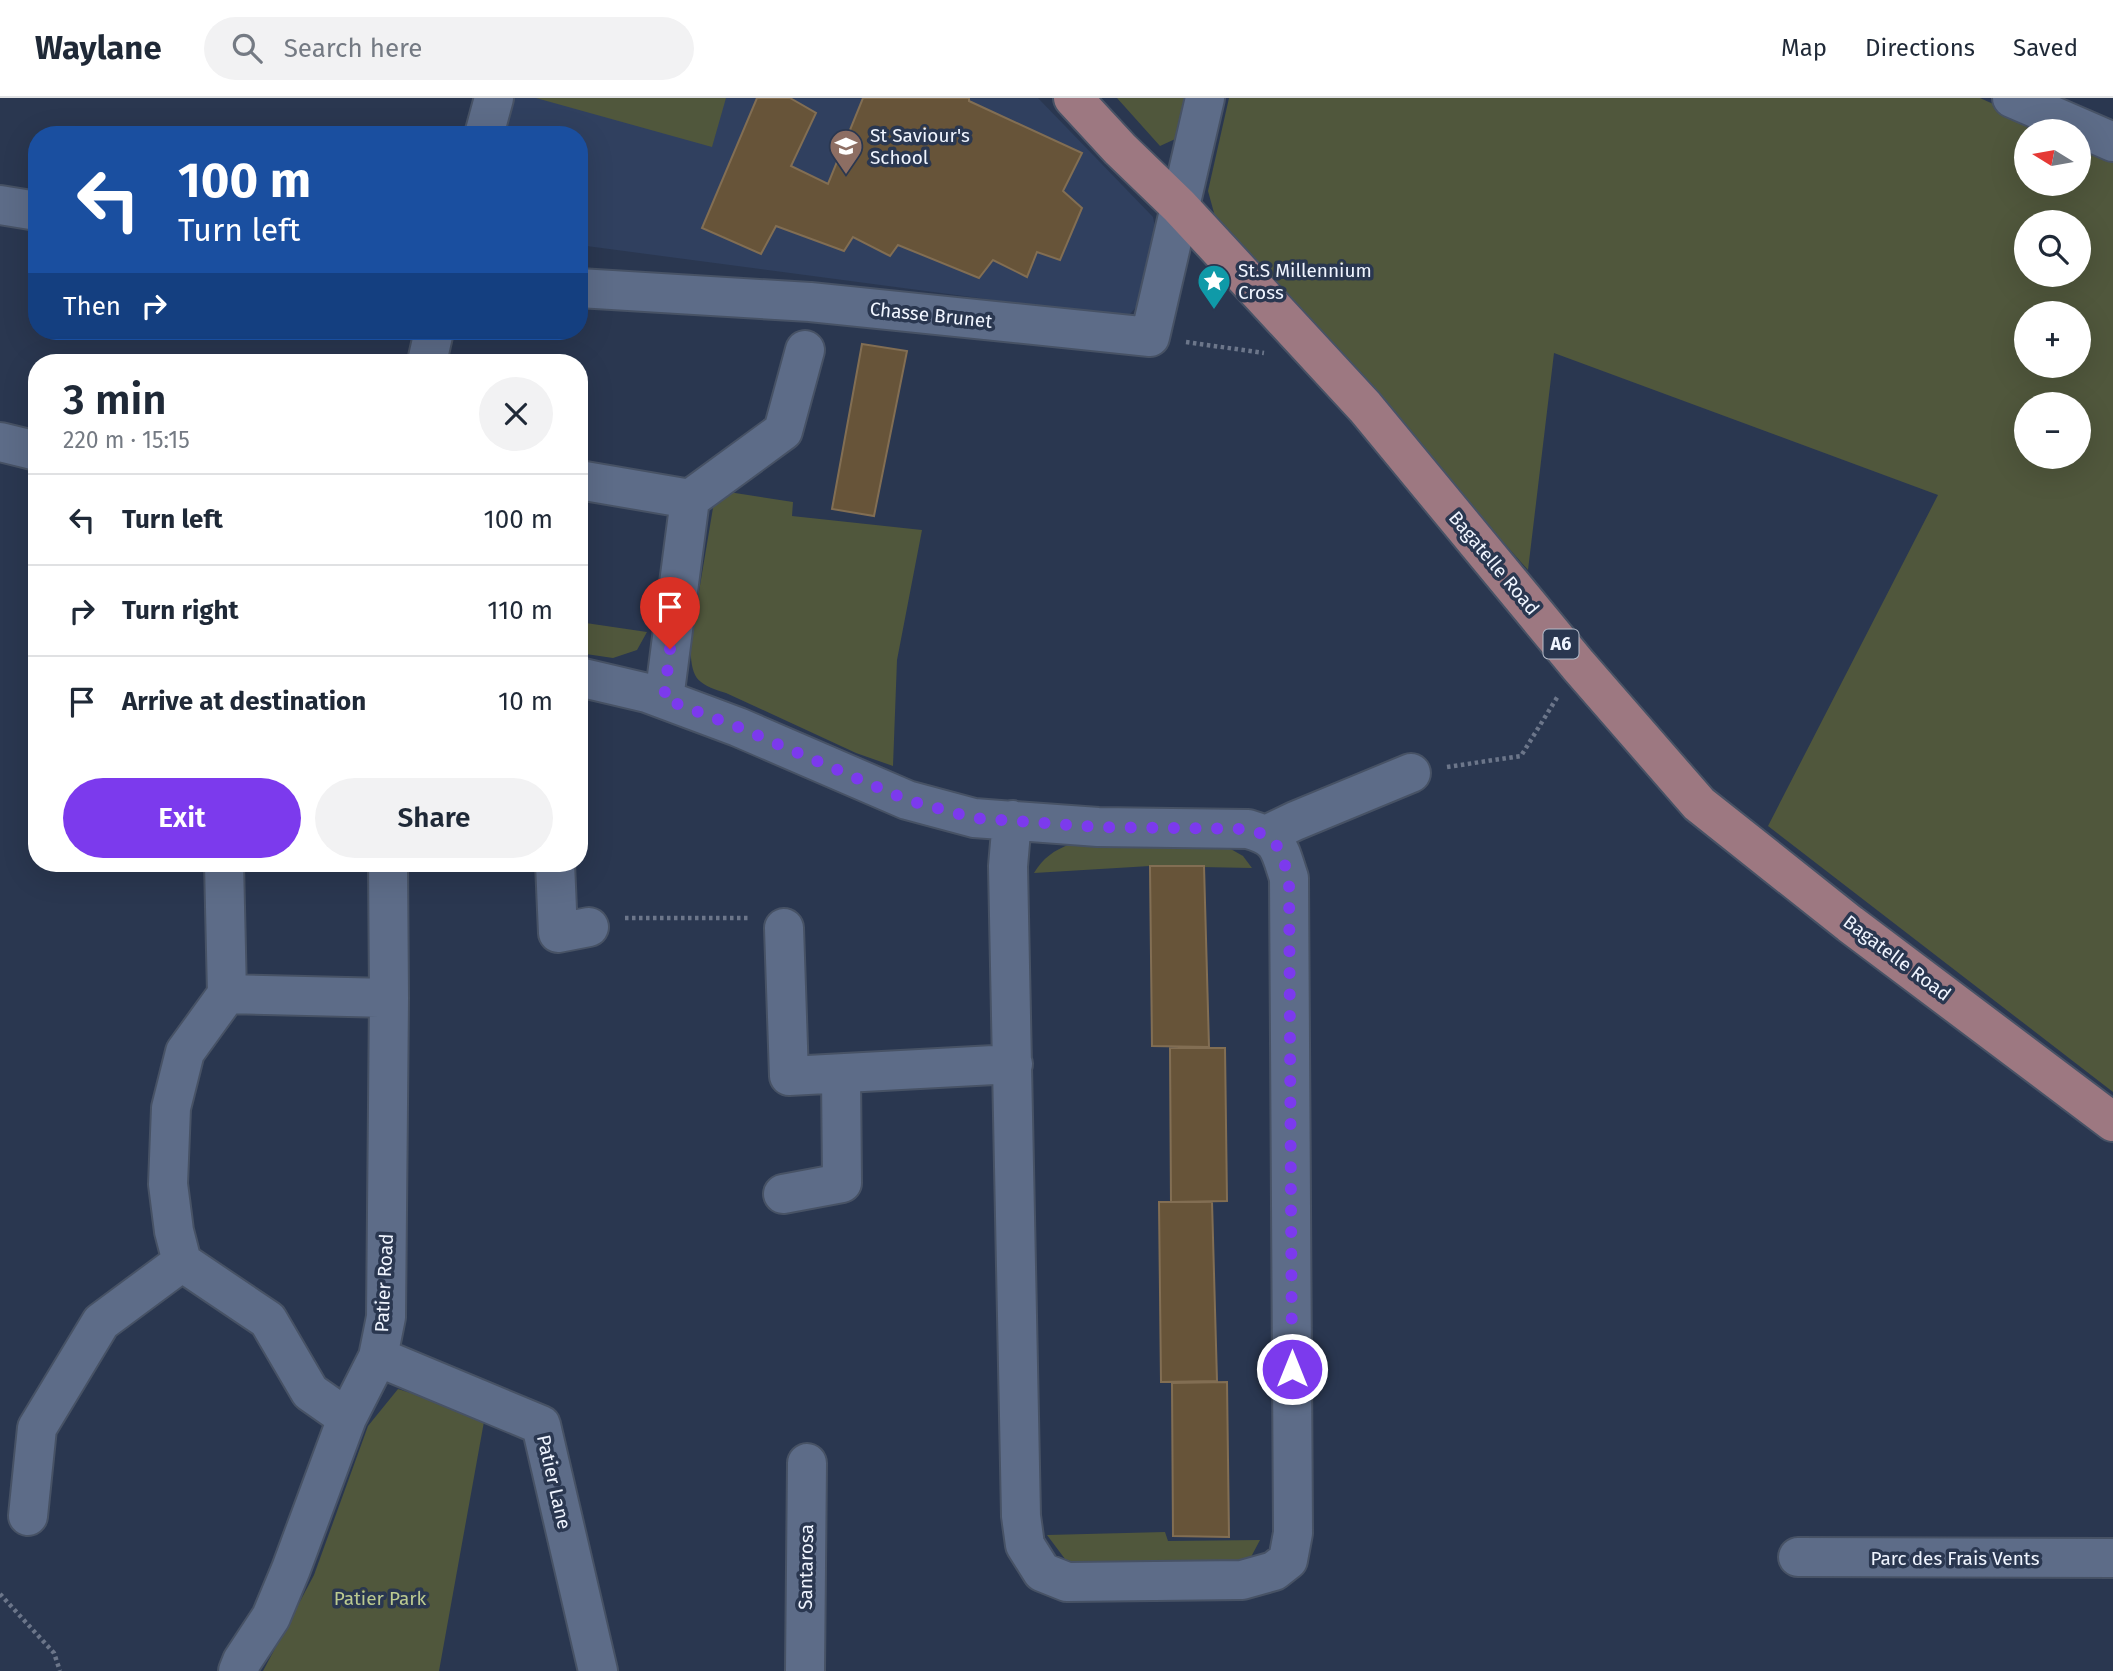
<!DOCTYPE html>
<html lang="en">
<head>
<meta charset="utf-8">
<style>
  :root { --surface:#fff; --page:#f2f2f3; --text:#1f2937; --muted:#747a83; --line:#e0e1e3; --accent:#7c3aed }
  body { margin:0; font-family:"Fira Sans",sans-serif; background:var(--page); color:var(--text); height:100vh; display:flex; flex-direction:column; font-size:26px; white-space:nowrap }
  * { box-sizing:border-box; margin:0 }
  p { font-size:23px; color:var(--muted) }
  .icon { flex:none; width:38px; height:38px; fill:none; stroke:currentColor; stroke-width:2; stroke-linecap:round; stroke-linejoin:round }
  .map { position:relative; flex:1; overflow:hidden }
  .sheet { position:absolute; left:28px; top:256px; width:560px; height:518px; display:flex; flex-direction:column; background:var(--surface); border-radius:28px; box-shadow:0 7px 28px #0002 }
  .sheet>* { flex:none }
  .banner { position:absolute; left:28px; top:28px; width:560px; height:214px; border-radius:28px; box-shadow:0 7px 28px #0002; background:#1a4fa0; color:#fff; overflow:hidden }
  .needle { width:46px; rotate:281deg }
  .buttons { position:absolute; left:2014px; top:21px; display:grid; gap:14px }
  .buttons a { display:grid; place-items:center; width:77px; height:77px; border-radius:50%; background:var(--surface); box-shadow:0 7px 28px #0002; font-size:35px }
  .pin { position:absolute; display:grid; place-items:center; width:60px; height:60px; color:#fff; margin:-72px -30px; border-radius:50% 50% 50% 0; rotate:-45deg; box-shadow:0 0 7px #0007 }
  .pin .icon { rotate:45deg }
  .me { position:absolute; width:77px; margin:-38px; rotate:0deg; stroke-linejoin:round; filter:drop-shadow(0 0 5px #0008) }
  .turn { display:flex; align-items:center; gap:24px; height:147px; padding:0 35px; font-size:32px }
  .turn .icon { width:91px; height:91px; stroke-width:2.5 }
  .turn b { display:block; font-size:49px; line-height:60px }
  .then { display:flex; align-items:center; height:66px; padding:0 35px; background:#0003; gap:14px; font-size:26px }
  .round { display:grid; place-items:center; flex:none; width:74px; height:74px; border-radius:37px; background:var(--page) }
  .headline { display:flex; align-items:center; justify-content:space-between; height:119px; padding:0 35px }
  h1 { font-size:42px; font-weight:600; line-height:52px }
  .cta { display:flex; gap:14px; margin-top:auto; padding:14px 35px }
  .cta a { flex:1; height:80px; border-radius:42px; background:var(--accent); color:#fff; font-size:28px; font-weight:600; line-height:80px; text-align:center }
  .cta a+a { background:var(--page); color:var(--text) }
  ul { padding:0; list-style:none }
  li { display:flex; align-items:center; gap:21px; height:91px; padding:0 35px; border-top:2px solid var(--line) }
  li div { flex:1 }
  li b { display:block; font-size:26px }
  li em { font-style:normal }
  header { display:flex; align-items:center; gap:42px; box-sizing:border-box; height:98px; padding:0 35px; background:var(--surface); border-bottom:2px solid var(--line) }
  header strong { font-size:33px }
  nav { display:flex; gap:38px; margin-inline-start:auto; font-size:24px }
  .search { width:490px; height:63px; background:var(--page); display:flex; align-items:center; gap:18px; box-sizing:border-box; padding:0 24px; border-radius:38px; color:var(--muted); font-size:26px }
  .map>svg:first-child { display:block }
</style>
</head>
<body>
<header>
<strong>Waylane</strong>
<div class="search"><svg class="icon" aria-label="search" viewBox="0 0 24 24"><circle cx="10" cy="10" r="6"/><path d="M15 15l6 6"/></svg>Search here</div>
<nav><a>Map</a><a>Directions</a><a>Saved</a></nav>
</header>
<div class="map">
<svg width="2113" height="1573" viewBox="0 0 2113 1573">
  <rect width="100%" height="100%" fill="#2a3750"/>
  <path fill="#30405f" d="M508 0H1038L1153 119 1155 129 1137 208 1130 216 1122 219 579 147V37H499Z"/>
  <path fill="#50573c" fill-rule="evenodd" d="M536 0H726L712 49Z
    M1117 0H1192L1184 37 1160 48Z
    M1229 0H1980L2053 33H2026V86H2079V45L2113 60V994L1768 728 1938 397 1554 255 1528 472 1216 122 1208 93ZM2026 124H2079V177H2026ZM2026 215H2079V268H2026ZM2026 306H2079V359H2026Z
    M716 392 793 404 792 418 922 432 897 562 893 668 856 655 726 595C694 585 692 580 690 547Z
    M579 524 647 534 637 552 613 560 579 555Z
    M1071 746 1229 750 1243 758 1252 770 1150 768 1034 775C1043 760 1054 752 1071 746Z
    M398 1291 485 1318 439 1573H263L314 1477 368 1328Z
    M1165 1434 1168 1443 1260 1442 1251 1459 1227 1465 1084 1468 1065 1461 1047 1437Z"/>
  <path fill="#675439" stroke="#826e53" stroke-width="2" d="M757 0H790L816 15 791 68 828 86 863 0H969V3L1082 55 1063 93 1082 110 1060 162 1037 154 1027 179 993 162 979 180 898 147 890 158 853 139 844 153 776 128 761 156 702 130Z
    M862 246 907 253 874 418 832 411Z
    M1150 768H1204L1209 949 1152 948Z
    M1170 950H1225L1227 1103 1171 1104Z
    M1159 1104H1212L1217 1283 1161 1284Z
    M1227 1284 1229 1439 1173 1438 1172 1285Z"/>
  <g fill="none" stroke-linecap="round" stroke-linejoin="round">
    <defs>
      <path id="minor" d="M2012 0 2113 44
        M484 37 494 0
        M0 107 37 113
        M579 190 810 204 1150 239 1205 0
        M427 264 434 233
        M0 344 37 353
        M579 382 690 401
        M579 579 647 595 738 629 907 702 974 720 1098 729 1248 731C1280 740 1279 750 1289 780L1293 1435 1288 1462 1274 1473 1242 1482 1067 1484 1042 1474 1025 1447 1021 1418 1008 768 1012 722
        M664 601 690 401 783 333 805 252
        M1268 736 1295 723 1411 675
        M224 765 227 896 389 900
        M555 765 558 835 589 829
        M784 830 789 978 1013 966
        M783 1096 842 1085 841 977
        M182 1164 268 1222 310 1294 347 1320
        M378 1259 541 1327 598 1573
        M28 1418 37 1330 101 1224 182 1164 174 1133 168 1086 171 1010 185 954 227 896
        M1798 1459 2113 1460
        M238 1573 242 1563 271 1519 291 1471 347 1320 378 1259 386 1219 389 900 388 765
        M805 1573 807 1365"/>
      <path id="major" d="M1073 0 1120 51 1179 108 1365 309 1578 567 1699 706 1850 826 2113 1024"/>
    </defs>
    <use href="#minor" stroke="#475265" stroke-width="42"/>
    <use href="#major" stroke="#475265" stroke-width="42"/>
    <path stroke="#6c768a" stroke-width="4.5" stroke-dasharray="3.5 3.5" stroke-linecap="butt" d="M1186 244 1264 255
      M1447 669 1521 658 1558 598
      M625 820H749
      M0 1496 54 1555 60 1573"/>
    <use href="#minor" stroke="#5d6c88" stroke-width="38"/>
    <use href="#major" stroke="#9d7881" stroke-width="38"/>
  </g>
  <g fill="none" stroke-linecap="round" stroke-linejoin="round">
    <path stroke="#7c3aed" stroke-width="12" stroke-dasharray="0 21.6" d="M670 551 664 601 738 629 907 702 974 720 1098 729 1248 731C1280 740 1279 750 1289 780L1292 1271"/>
  </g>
  <defs>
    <symbol id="school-pin" viewBox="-11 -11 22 30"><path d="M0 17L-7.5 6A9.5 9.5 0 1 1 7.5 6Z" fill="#8d6e63" stroke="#2a3750"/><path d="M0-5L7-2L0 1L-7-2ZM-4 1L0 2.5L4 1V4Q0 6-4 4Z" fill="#fff"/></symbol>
    <symbol id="sight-pin" viewBox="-11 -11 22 30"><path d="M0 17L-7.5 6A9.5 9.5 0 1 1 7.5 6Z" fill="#0f9aa8" stroke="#2a3750"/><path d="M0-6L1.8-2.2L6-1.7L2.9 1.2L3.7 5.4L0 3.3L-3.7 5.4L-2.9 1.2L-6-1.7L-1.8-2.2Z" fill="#fff"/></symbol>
  </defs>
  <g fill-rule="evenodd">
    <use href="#school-pin" x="827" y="29" width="38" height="52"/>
    <use href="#sight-pin" x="1195" y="164" width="38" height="52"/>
  </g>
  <g text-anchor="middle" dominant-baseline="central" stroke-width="7" stroke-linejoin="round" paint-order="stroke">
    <rect fill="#2a3750" stroke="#b5bcca" stroke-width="2" x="1543.5" y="531.5" width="35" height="29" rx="5"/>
    <g font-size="18" font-weight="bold" fill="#f0f5ff">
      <text x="1561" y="546">A6</text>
    </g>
    <g font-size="19" fill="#f0f5ff" stroke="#2a3750" text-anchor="start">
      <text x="870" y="37">St Saviour's<tspan x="870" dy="22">School</tspan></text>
      <text x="1238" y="172">St.S Millennium<tspan x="1238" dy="22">Cross</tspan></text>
    </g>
    <g font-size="19" fill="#f0f5ff" stroke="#2a3750">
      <text transform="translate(931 217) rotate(6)">Chasse Brunet</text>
      <text transform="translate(1494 465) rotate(50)">Bagatelle Road</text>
      <text transform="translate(1897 860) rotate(37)">Bagatelle Road</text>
      <text transform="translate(384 1185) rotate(-87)">Patier Road</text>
      <text transform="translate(554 1384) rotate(77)">Patier Lane</text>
      <text x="1955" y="1460">Parc des Frais Vents</text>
      <text transform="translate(806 1469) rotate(-89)">Santarosa</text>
    </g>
    <g font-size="19" fill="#bcca90" stroke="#2a3750">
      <text x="380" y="1500">Patier Park</text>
    </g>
  </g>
</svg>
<div class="buttons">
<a><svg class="needle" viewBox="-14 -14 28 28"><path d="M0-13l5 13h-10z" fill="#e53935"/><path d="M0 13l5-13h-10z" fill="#747a83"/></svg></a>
<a><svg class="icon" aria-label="search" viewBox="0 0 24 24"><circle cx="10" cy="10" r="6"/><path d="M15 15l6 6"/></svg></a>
<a>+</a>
<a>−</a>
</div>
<div class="pin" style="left:670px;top:551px;background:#d93025"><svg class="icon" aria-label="arrive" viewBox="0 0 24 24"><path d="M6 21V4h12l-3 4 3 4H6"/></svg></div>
<svg class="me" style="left:1292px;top:1271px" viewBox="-20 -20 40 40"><circle r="17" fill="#7c3aed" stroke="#fff" stroke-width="3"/><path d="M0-11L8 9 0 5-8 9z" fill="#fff"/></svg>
<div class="banner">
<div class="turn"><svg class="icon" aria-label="left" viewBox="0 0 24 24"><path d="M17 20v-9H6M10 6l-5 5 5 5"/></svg><div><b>100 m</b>Turn left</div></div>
<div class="then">Then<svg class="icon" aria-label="right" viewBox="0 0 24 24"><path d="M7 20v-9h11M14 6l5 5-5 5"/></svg></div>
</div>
<section class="sheet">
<div class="headline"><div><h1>3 min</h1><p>220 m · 15:15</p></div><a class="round"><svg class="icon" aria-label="close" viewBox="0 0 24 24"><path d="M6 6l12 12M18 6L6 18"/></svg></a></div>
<ul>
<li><svg class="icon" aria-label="left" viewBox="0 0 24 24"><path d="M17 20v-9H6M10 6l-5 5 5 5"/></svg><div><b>Turn left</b></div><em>100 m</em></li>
<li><svg class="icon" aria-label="right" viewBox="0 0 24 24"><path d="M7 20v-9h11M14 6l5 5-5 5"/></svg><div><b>Turn right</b></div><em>110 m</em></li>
<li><svg class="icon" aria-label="arrive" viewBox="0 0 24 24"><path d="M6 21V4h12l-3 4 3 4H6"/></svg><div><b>Arrive at destination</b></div><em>10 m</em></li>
</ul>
<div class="cta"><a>Exit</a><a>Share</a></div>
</section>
</div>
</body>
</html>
